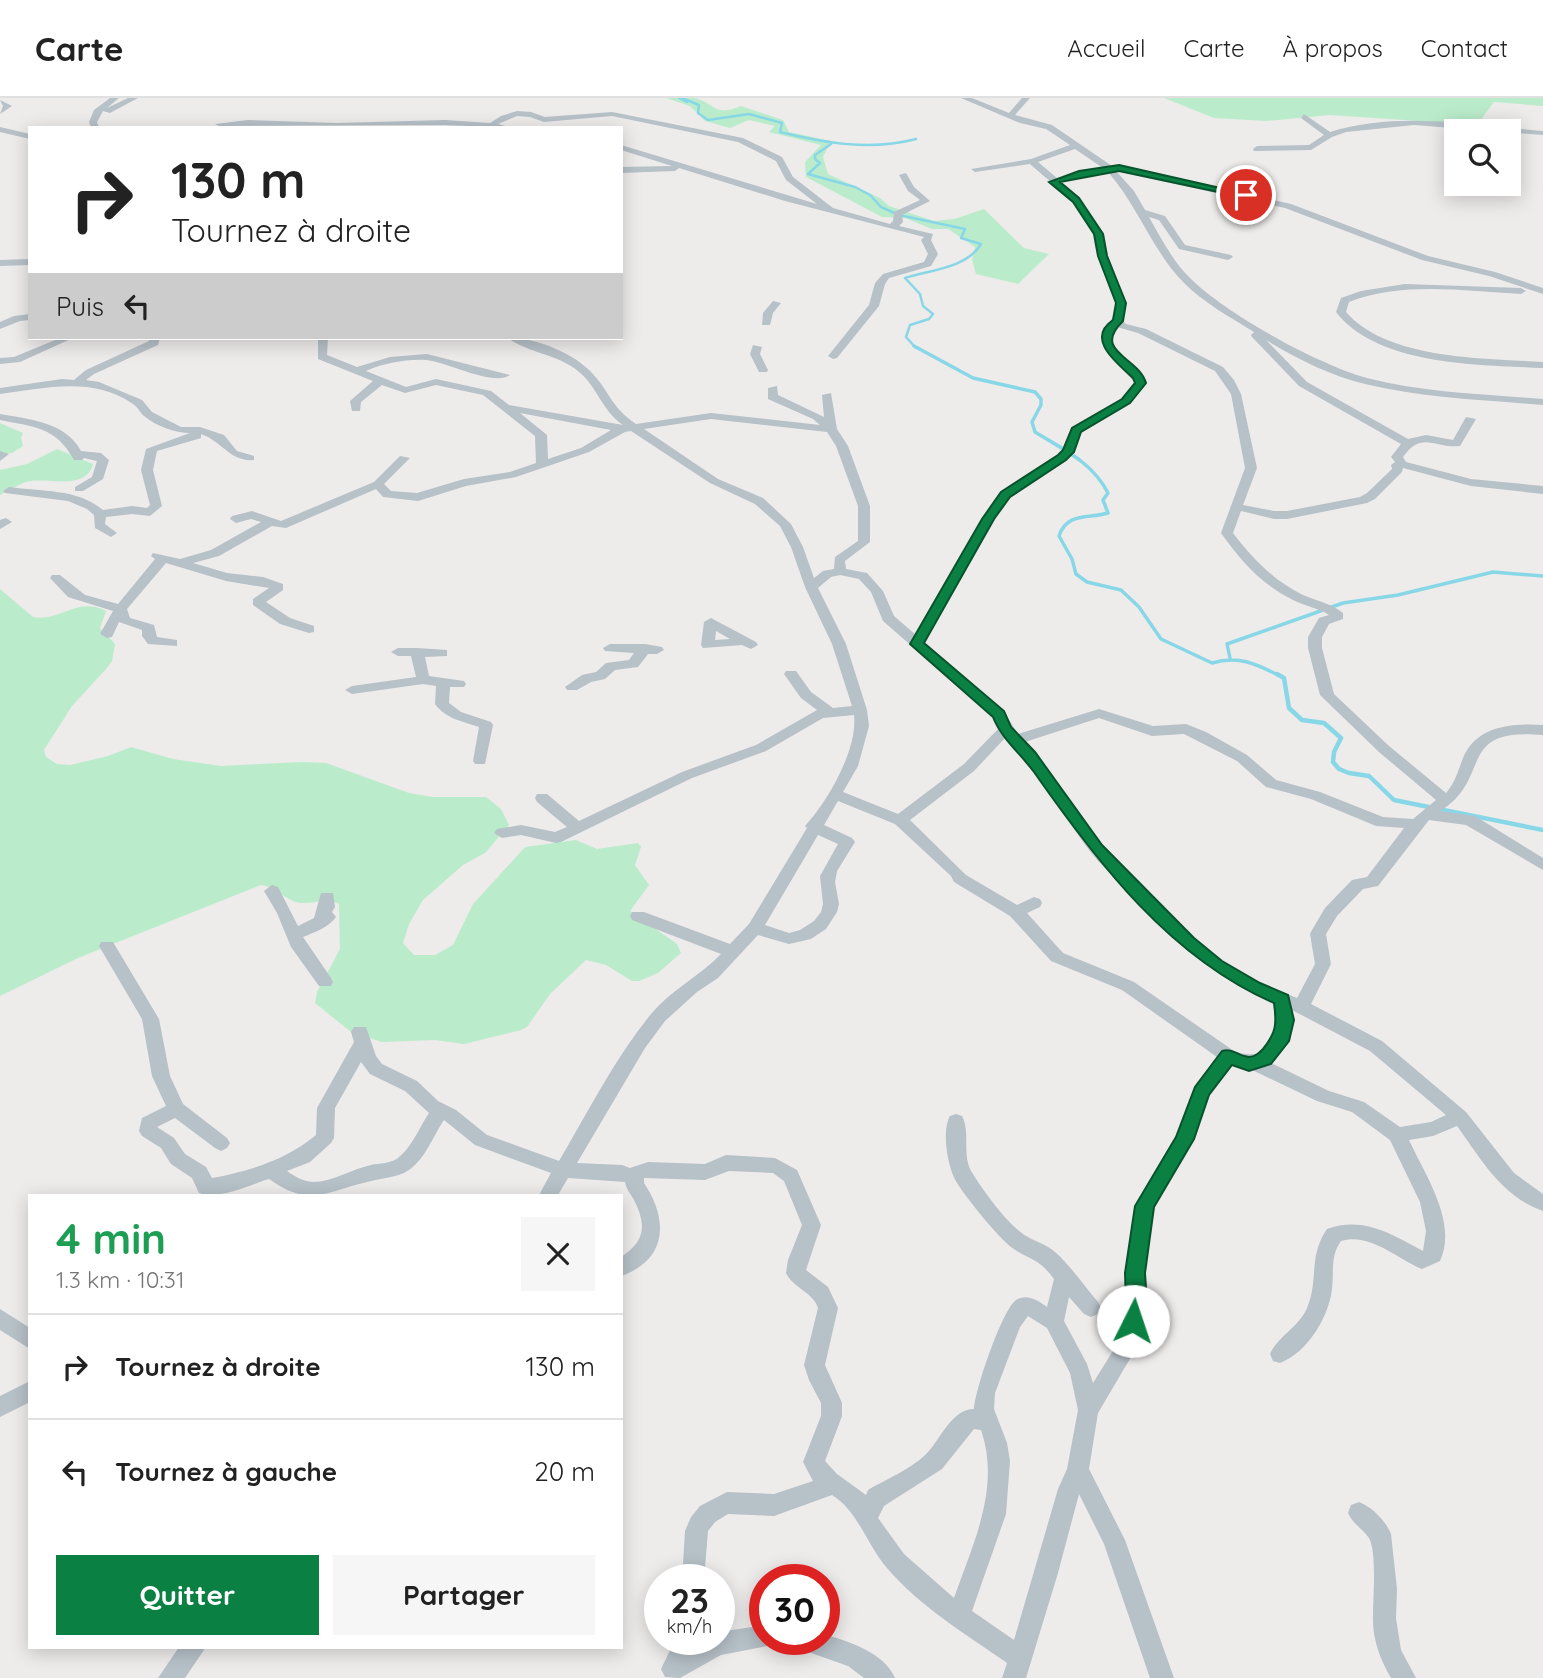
<!DOCTYPE html>
<html lang="fr">
<head>
<meta charset="utf-8">
<style>
  :root { --surface:#fff; --page:#f6f6f6; --text:#222; --muted:#767676; --line:#e0e0e0; --accent:#0b8043 }
  body { margin:0; font-family:Quicksand,sans-serif; background:var(--page); color:var(--text); height:100vh; display:flex; flex-direction:column; font-size:26px; white-space:nowrap }
  * { box-sizing:border-box; margin:0 }
  p { font-size:23px; color:var(--muted) }
  .icon { flex:none; width:38px; height:38px; fill:none; stroke:currentColor; stroke-width:2; stroke-linecap:round; stroke-linejoin:round }
  .map { position:relative; flex:1; overflow:hidden }
  .side { position:absolute; left:28px; top:1096px; width:595px; height:455px; display:flex; flex-direction:column; background:var(--surface); border-radius:0px; box-shadow:0 4px 18px #0003 }
  .side>* { flex:none }
  .hud { position:absolute; left:28px; top:28px; width:595px; height:214px; border-radius:0px; box-shadow:0 4px 18px #0003; background:#fff; color:var(--text); overflow:hidden }
  .tools { position:absolute; left:1444px; top:21px; display:grid; gap:14px }
  .tools a { display:grid; place-items:center; width:77px; height:77px; border-radius:0px; background:var(--surface); box-shadow:0 4px 18px #0003; font-size:35px }
  .speed { position:absolute; left:644px; top:1466px; display:flex; gap:14px; font-size:35px; font-weight:700; text-align:center }
  .speed>* { display:grid; place-content:center; width:91px; height:91px; border-radius:50%; background:var(--surface); box-shadow:0 4px 18px #0003; line-height:1 }
  .speed small { font-size:18px; font-weight:400 }
  .speed .limit { border:10px solid #d22; background:#fff; color:#111 }
  .pin { position:absolute; display:grid; place-items:center; width:60px; height:60px; color:#fff; margin:-30px; border:4px solid #fff; border-radius:50%; box-shadow:0 2px 7px #0007 }
  .me { position:absolute; width:77px; margin:-38px; rotate:4deg; stroke-linejoin:round; filter:drop-shadow(0 0 5px #0008) }
  .turn { display:flex; align-items:center; gap:24px; height:147px; padding:0 28px; font-size:32px }
  .turn .icon { width:91px; height:91px; stroke-width:2.5 }
  .turn b { display:block; font-size:49px; line-height:60px }
  .then { display:flex; align-items:center; height:66px; padding:0 28px; background:#0003; gap:14px; font-size:26px }
  .round { display:grid; place-items:center; flex:none; width:74px; height:74px; border-radius:0px; background:var(--page) }
  .summary { display:flex; align-items:center; justify-content:space-between; height:119px; padding:0 28px }
  h1 { font-size:42px; font-weight:700; line-height:52px; color:#1e9e55 }
  .button { display:flex; gap:14px; margin-top:auto; padding:14px 28px }
  .button a { flex:1; height:80px; border-radius:0px; background:var(--accent); color:#fff; font-size:28px; font-weight:700; line-height:80px; text-align:center }
  .button a+a { background:var(--page); color:var(--text) }
  ul { padding:0; list-style:none }
  li { display:flex; align-items:center; gap:21px; height:105px; padding:0 28px; border-top:2px solid var(--line) }
  li div { flex:1 }
  li b { display:block; font-size:26px }
  li em { font-style:normal }
  header { display:flex; align-items:center; gap:42px; box-sizing:border-box; height:98px; padding:0 35px; background:var(--surface); border-bottom:2px solid var(--line) }
  header strong { font-size:33px }
  nav { display:flex; gap:38px; margin-inline-start:auto; font-size:24px }
  .map>svg:first-child { display:block }
</style>
</head>
<body>
<header>
<strong>Carte</strong>
<nav><a>Accueil</a><a>Carte</a><a>À propos</a><a>Contact</a></nav>
</header>
<div class="map">
<svg width="1543" height="1580" viewBox="0 0 1543 1580">
  <rect width="100%" height="100%" fill="#eeebeb"/>
  <path fill="#baeccb" d="M666 0C675 0 686 0 694 0 715 4 713 20 741 8L783 22 789 34 831 43 823 59 828 76 880 100 889 108 934 123 954 121 984 111 1024 150 1049 156 1018 186 976 176 972 162 975 149 948 131H932L905 120 882 119 806 79 805 64 821 47 769 34 775 28 749 22 730 30 705 23 690 8Z
    M1164 0H1543V8L1494 4 1482 20 1493 28 1330 17 1266 23 1214 20Z
    M0 325 23 335 21 340 23 348 12 355 0 356Z
    M57 351 93 366C86 394 46 378 26 384 17 387 8 393 0 397V372L27 366Z
    M0 491 33 519C61 524 77 498 106 513L100 530 115 546 112 563 107 570 72 608 44 652 46 659 57 666 70 667 108 658 131 649 173 661 221 668 302 664 326 665 409 695 433 699H486L501 711 509 727 485 755 463 767 423 802 409 826 403 845 414 857H435L453 847 473 806 525 749 576 742 597 751 638 745 641 749 635 767 649 787 630 813 677 846 681 855 658 875 639 883H632L606 867 586 862 550 896 527 929 521 932 464 946 435 942 382 944 351 934 315 905 317 894 340 851 339 806C325 799 316 806 301 805 288 804 276 789 261 787L78 860 0 898Z"/>
  <g fill="none" stroke-linecap="round" stroke-linejoin="round">
    <path stroke="#88d7e7" stroke-width="2.5" d="M679 0 687 4
      M682 0 699 7 698 15 708 22 749 16 782 25 780 34C825 45 870 53 916 41
      M831 46 815 57V61L820 65 808 76 855 89 870 97 881 109 899 117 965 131 961 140 981 146C967 170 930 172 905 180L920 196 923 208 933 216 929 221 910 227 906 239 916 250"/>
    <path stroke="#88d7e7" stroke-width="3.5" d="M914 248 973 280 1035 294 1041 301V307L1032 324 1035 334C1064 352 1092 364 1108 395L1103 402 1108 415C1088 421 1067 414 1059 438L1072 461 1076 476 1087 484 1121 492 1139 509 1161 541 1212 565C1239 557 1256 566 1280 578
      M1230 560 1227 546 1343 505 1398 497 1493 474 1543 478"/>
    <path stroke="#88d7e7" stroke-width="4.5" d="M1277 576 1284 580 1289 610 1302 622 1324 625 1341 640 1334 654 1333 664 1339 671 1349 675 1369 678 1394 702 1543 732"/>
    <path fill="#b7c1c8" fill-rule="evenodd" d="M110 0H119L107 10 128 0H138L110 15 103 13 97 24 99 30H91L89 24 94 12Z
      M961 0H972L1009 15 1022 0H1030L1015 17 1052 27 1112 68 1119 67 1291 106 1428 158 1495 174 1543 190V196L1489 178 1422 162 1285 110 1116 73 1134 93 1145 112 1165 118 1185 147 1231 157 1233 159 1228 162 1179 151 1159 122 1149 119C1161 140 1173 164 1191 181 1228 217 1317 266 1367 280 1424 295 1485 296 1543 301V307C1484 302 1423 300 1365 286 1331 278 1296 260 1266 242L1307 284 1408 341 1426 337 1453 342 1466 319 1476 321 1460 348C1435 351 1422 332 1403 359L1406 364 1471 381 1543 388V396L1471 388 1403 370 1402 374 1375 401 1367 405 1287 421H1274L1241 413 1233 435C1252 460 1274 483 1303 497 1317 503 1330 505 1343 515V521L1329 526 1322 539V550L1334 596 1389 648 1446 695C1455 685 1458 673 1463 660 1476 628 1512 625 1543 627V637C1454 629 1494 680 1440 713L1475 718 1543 760V772L1466 727 1429 722 1378 788 1363 791 1337 818 1326 836 1331 866 1311 906 1382 943 1466 1014 1514 1075 1543 1096V1113C1502 1099 1481 1061 1457 1028L1433 1038 1409 1042C1425 1077 1458 1124 1440 1163L1422 1171C1397 1161 1370 1134 1341 1143 1330 1158 1334 1174 1332 1191 1329 1219 1307 1255 1280 1265L1273 1263 1270 1256C1278 1238 1299 1229 1307 1210 1319 1182 1308 1158 1327 1131 1363 1118 1391 1136 1423 1153L1426 1133 1420 1104 1390 1042 1352 1014 1317 1003 1252 972 1231 967 1209 997 1194 1041 1154 1109 1145 1175 1146 1205 1141 1242 1098 1315 1089 1371 1125 1442 1174 1580H1150L1104 1446 1079 1396 1058 1475 1026 1580H1002L1007 1565C966 1536 920 1509 887 1470 867 1447 858 1413 832 1397L774 1418 728 1416 715 1424 708 1433 704 1482H682L685 1433 691 1419 700 1408 727 1394 774 1396 813 1383 803 1364 821 1318V1305L809 1282 804 1267 818 1210C813 1194 793 1190 786 1175L788 1162 802 1127 784 1083 773 1075 729 1073 705 1082 644 1080V1085C669 1122 667 1162 621 1178V1159C644 1144 647 1129 635 1104 632 1097 626 1092 625 1084L568 1080 558 1097H539L551 1075 475 1047 444 1022C433 1038 426 1060 409 1072 397 1080 381 1080 367 1084 324 1094 310 1110 269 1081 249 1087 219 1102 199 1095L192 1080 171 1066 161 1050 142 1038 139 1033 142 1020 166 1008 152 978 142 921 99 848 101 844H113L159 921 170 978 183 1006 227 1040 230 1045 227 1050 221 1053 215 1050 175 1020 157 1029 174 1040 185 1056 206 1069 212 1080C250 1073 286 1062 316 1037L317 1010 354 944 351 934 354 929H366L376 958 382 966 417 983 438 1003 456 1012 487 1037 559 1063C588 1014 615 960 651 916 671 892 700 878 721 856L632 822 630 818 632 814H644L730 846 749 826 807 730 805 728C827 704 858 652 854 617L823 620 766 653 692 680 561 744 556 745 521 737 502 740 494 735 497 731 521 727 555 734 567 729 537 704 535 700 537 696H547L579 723 682 674 756 647 817 612 801 600 784 576 786 573H796L811 594 833 610 852 608 832 546 805 489 791 449 780 428 755 406 710 385 631 333 625 334 589 354 516 379 466 388 418 403 383 399 376 391 286 430 272 428 219 458 193 465 227 475 263 479 283 486V492L266 504 290 520 314 528V534L309 535 280 526 253 507V501L269 490 226 483 166 465 127 511 130 520 154 527 157 539 177 542V548L148 546 142 538V532L119 524 112 539 107 540 100 536 113 513 68 499 50 480 52 477H60L85 497 118 506 155 461 151 458 153 455 180 461 211 452 261 424 251 421 236 425 230 421 232 418 252 413 281 423 374 384 400 358 410 360 384 386 391 393 417 395 464 381 510 374 536 365 535 338 483 297 436 287 405 295 382 287 361 304 360 313H352L350 303 373 283 318 261V240H328L327 257 357 269 390 259 427 256 510 277C493 289 448 264 426 262 405 261 385 265 366 273L406 289 436 281 491 293 509 307 623 327C602 313 597 288 578 273 557 256 528 255 508 240 534 239 575 255 593 276 611 296 611 309 636 326L711 315 820 327 813 321 768 301V290L777 288 778 297 824 319 822 297 831 295 837 331 848 348 870 408V444L845 463 846 471 867 475 883 493 894 518 916 537 994 403 1002 394 1058 357 1063 352 1072 331 1122 301 1135 285 1103 248C1098 229 1118 223 1116 204 1114 192 1107 179 1102 168 1099 158 1098 147 1095 137 1083 107 1052 86 1030 66L975 74 971 71 1031 61 1070 47 1046 31 1020 25ZM1075 51 1103 70 1057 80 1038 64ZM1108 74C1138 108 1153 154 1184 185 1204 205 1230 219 1254 234L1251 237 1252 239 1299 288 1401 346 1391 359 1395 364 1391 367 1392 371 1367 395 1360 399 1287 413H1274L1243 407 1257 370 1241 296 1234 282 1223 269 1146 231 1126 226 1123 223 1126 205 1108 157 1104 136 1079 100 1061 84ZM1117 229 1138 235 1215 273 1231 296 1245 370 1221 435C1240 462 1262 487 1293 502 1305 508 1318 510 1329 517L1319 520 1308 539V550L1320 597 1379 654 1436 702 1413 721 1383 719 1320 694 1276 682 1247 657 1206 634 1186 626 1153 628 1099 611 1018 636 1004 614 924 545 1003 408 1010 400 1072 356 1081 335 1130 305 1145 285C1137 268 1117 258 1111 240ZM520 315 611 332 581 350 548 361 547 337ZM711 321 827 334 836 348 858 408V443L835 459 834 471 823 473 814 480 803 449 791 426 763 400 718 381 644 331ZM840 477 859 481 871 494 883 523 993 619 998 631 964 666 898 716 843 694 858 668 869 628 867 612 846 546 818 490 831 479ZM1099 620 1152 638 1184 636 1237 663 1266 689 1311 701 1376 728 1404 730 1367 779 1352 782 1325 810 1312 832 1310 836 1315 866 1297 900 1260 885 1222 863 1194 840 1102 747 1025 644ZM1005 640C1037 674 1061 714 1089 752 1102 769 1119 783 1134 798 1181 847 1210 877 1274 905 1278 934 1271 967 1234 953L1134 884 1063 855 1027 815 1040 809 1042 805 1040 801 1034 799 1017 807 966 777 910 722 974 673ZM838 703 895 726 951 778 954 784 1010 818 1051 863 1122 892 1217 959 1195 989 1177 1039 1136 1108 1125 1175 1126 1205 1121 1240 1093 1285 1087 1266 1064 1223 1069 1199 1084 1216 1091 1219 1098 1216 1101 1210 1098 1204C1084 1188 1071 1168 1055 1154 1046 1146 1036 1144 1026 1138 1009 1128 984 1094 973 1076 961 1059 971 1035 962 1018L956 1016 950 1018C942 1032 947 1062 953 1077 957 1090 999 1140 1011 1149 1030 1163 1037 1158 1054 1181L1047 1209C1039 1203 1027 1195 1016 1202 1002 1212 975 1292 974 1311 952 1311 941 1340 928 1354 915 1369 885 1382 868 1392L866 1397 837 1376 825 1363 842 1318V1305L825 1267 838 1210 828 1189 806 1172 821 1127 797 1072 775 1060 726 1057 705 1066 648 1064 630 1070 622 1067 577 1065 645 950 665 923 697 894 718 880 758 837 789 846 811 841 826 831 837 814 839 806 835 784 837 773 855 744 852 740 824 727ZM818 737 838 746 820 778 823 806 821 814 814 823 800 832 789 835 765 827ZM1292 912 1370 953 1446 1017 1431 1024 1400 1029 1364 1004 1329 993 1271 965C1287 949 1296 935 1292 912ZM361 964 370 976 405 993 429 1015C419 1030 412 1049 398 1060 390 1066 380 1065 371 1067 352 1071 332 1084 313 1084 303 1083 295 1079 287 1073L310 1064 331 1045 334 1040 335 1010ZM1028 1218 1047 1230 1070 1275 1078 1312 1067 1371 1058 1391 1014 1542 972 1513 1006 1416 1010 1363 1007 1345 994 1311 995 1295 1020 1229ZM974 1331 981 1332C1001 1389 973 1446 954 1500L904 1456 878 1420 884 1408 942 1371Z
      M0 2 12 8 0 16 3 8Z
      M517 13 531 14 545 19 612 14 743 40 782 59 793 79 833 110 890 126 893 123 894 114 920 102 908 93 899 77 906 75 914 89 930 103 902 117 903 124 899 128 933 136 931 142 938 156 931 168 889 180 885 186 879 208 837 260 833 261 828 258 869 207 875 185 883 176 924 164 928 156 921 142 924 139 785 103 679 70 675 73 621 75V69L672 68 621 52V47L817 106 786 82 776 63 738 44 612 18 544 24 530 19 517 18 498 26 513 30 445 27 219 28 215 26 248 22 337 25 445 22 490 25 501 18Z
      M1304 16 1330 34C1398 13 1474 27 1543 33V37L1414 27 1346 34 1332 39 1311 52 1254 53 1253 51 1257 48 1309 47 1324 37 1301 20Z
      M0 29 30 36V41L0 34Z
      M30 161V167L0 168V162Z
      M1405 186 1521 190 1526 193 1521 196C1465 193 1402 183 1349 204L1346 214C1388 262 1483 260 1543 264V270C1480 267 1378 268 1336 214L1341 200 1361 193Z
      M773 203 781 205 773 215 770 227H762L763 215Z
      M30 216V222L20 223 0 231V224L14 218Z
      M60 240H73L20 264 0 266V260L14 259Z
      M150 240H160L158 247 94 276 86 282 99 284 142 302 152 314 181 329H200L224 337 237 353 254 358V362C230 364 222 343 201 336V340L157 353 153 372 162 408 150 418 132 416 106 419 105 426 117 435 111 439 95 430 94 417 87 411 68 403 5 395 3 393 9 389C41 394 77 390 103 412L132 408 147 410 150 407 141 372 146 351 190 335C175 335 156 328 144 318 140 315 138 309 133 306 93 278 45 290 0 296V290L62 281 74 282 86 272 149 243Z
      M753 247 762 249 760 256 768 272 767 274H759L750 256Z
      M0 316C28 321 66 324 81 353L101 355 109 362 103 381 83 393H75V389L92 379 97 363 84 360 82 362H74C56 329 35 329 0 322Z
      M0 353 9 356 0 363Z
      M6 420 12 424 0 431V422Z
      M711 520 756 544 758 547 751 551 742 547 703 550 701 547 704 524ZM716 533 730 541 715 542Z
      M610 546H645L662 549 664 552 657 556H648L638 569 615 572 605 581 591 584 577 592H567L565 589 582 577 596 574 606 565 629 562 634 555 605 553 603 550Z
      M417 550 447 552V558L425 559 429 578 464 583 466 586 464 589H450L449 605 461 614 491 624 493 627 485 666H475L473 663 479 629C462 623 446 621 435 606L436 588 423 586 352 596 345 592 352 588 416 579 411 558H398L391 554 398 550Z
      M272 787 278 789 298 828 314 820 321 795H333L335 809 332 814 336 819C328 830 315 834 303 839L331 880 333 884 331 888H319L291 849 277 815 264 793Z
      M0 1211 30 1230V1251L0 1232Z
      M30 1283V1304L0 1319V1298Z
      M1359 1404C1372 1409 1386 1423 1391 1436L1397 1491 1396 1520 1401 1552 1416 1580H1391C1380 1561 1372 1540 1373 1517 1373 1500 1377 1454 1369 1440 1363 1431 1353 1426 1348 1415L1351 1407Z
      M765 1527V1542H775L773 1547 721 1557 680 1580 665 1579 661 1571 675 1542H699L698 1544 703 1542H719V1534Z
      M824 1536C849 1544 884 1554 895 1580H864L848 1568 797 1550 793 1542H824Z
      M179 1549H206L185 1580H158Z"/>
  </g>
  <path fill="#0b8043" stroke="#07532c" stroke-width="2" d="M1119 67 1251 97 1246 100 1119 73 1060 84 1079 100 1103 136 1107 158 1126 205 1123 223C1091 254 1139 259 1146 285L1130 305 1081 334 1074 354 1066 362 1010 399 994 421 924 545 1004 613 1011 629 1035 654 1102 747 1194 840 1222 863 1260 885 1288 897 1294 922 1289 943 1271 966 1249 973 1232 967 1209 997 1194 1041 1154 1109 1145 1175 1147 1205 1141 1230 1133 1233 1126 1230 1123 1223 1126 1205 1125 1175 1135 1108 1176 1039 1195 989 1222 953C1233 950 1238 958 1249 959 1255 959 1259 955 1263 951 1276 935 1277 926 1274 905 1170 860 1097 764 1034 674 1020 655 1001 640 993 619L910 546 982 421 1001 394 1058 357 1063 352 1072 330 1122 301 1135 285 1133 280C1117 265 1085 241 1113 222L1116 205 1098 158 1094 136 1073 104 1049 84 1079 73Z"/>
</svg>
<div class="tools">
<a><svg class="icon" aria-label="search" viewBox="0 0 24 24"><circle cx="10" cy="10" r="6"/><path d="M15 15l6 6"/></svg></a>
</div>
<div class="speed"><div>23<small>km/h</small></div><div class="limit">30</div></div>
<div class="pin" style="left:1246px;top:97px;background:#d93025"><svg class="icon" aria-label="arrive" viewBox="0 0 24 24"><path d="M6 21V4h12l-3 4 3 4H6"/></svg></div>
<svg class="me" style="left:1133px;top:1223px" viewBox="-20 -20 40 40"><circle r="19" fill="#fff"/><path d="M0-13L10 11 0 6-10 11z" fill="#0b8043"/></svg>
<div class="hud">
<div class="turn"><svg class="icon" aria-label="right" viewBox="0 0 24 24"><path d="M7 20v-9h11M14 6l5 5-5 5"/></svg><div><b>130 m</b>Tournez à droite</div></div>
<div class="then">Puis<svg class="icon" aria-label="left" viewBox="0 0 24 24"><path d="M17 20v-9H6M10 6l-5 5 5 5"/></svg></div>
</div>
<section class="side">
<div class="summary"><div><h1>4 min</h1><p>1.3 km · 10:31</p></div><a class="round"><svg class="icon" aria-label="close" viewBox="0 0 24 24"><path d="M6 6l12 12M18 6L6 18"/></svg></a></div>
<ul>
<li><svg class="icon" aria-label="right" viewBox="0 0 24 24"><path d="M7 20v-9h11M14 6l5 5-5 5"/></svg><div><b>Tournez à droite</b></div><em>130 m</em></li>
<li><svg class="icon" aria-label="left" viewBox="0 0 24 24"><path d="M17 20v-9H6M10 6l-5 5 5 5"/></svg><div><b>Tournez à gauche</b></div><em>20 m</em></li>
</ul>
<div class="button"><a>Quitter</a><a>Partager</a></div>
</section>
</div>
</body>
</html>
